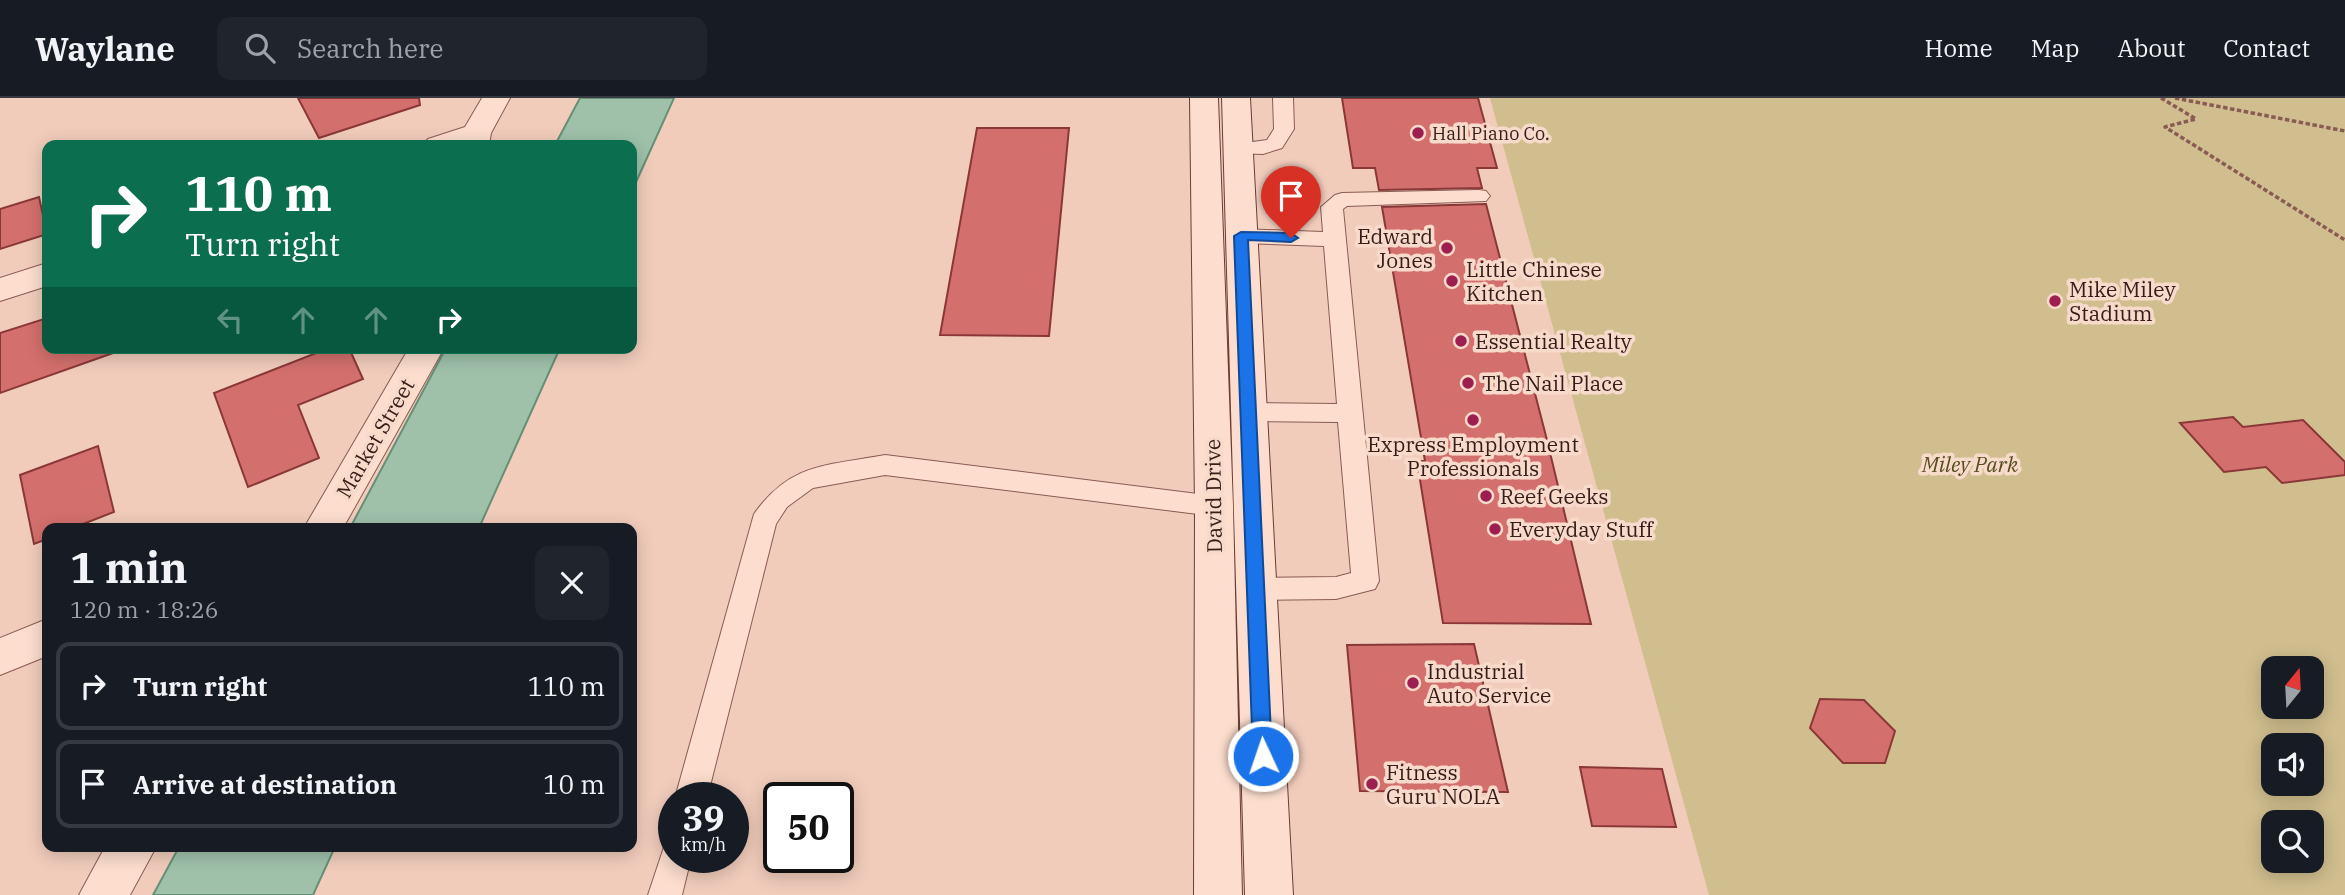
<!DOCTYPE html>
<html lang="en">
<head>
<meta charset="utf-8">
<style>
  :root { --surface:#171b24; --page:#20242c; --text:#f1f3f6; --muted:#9ea1a6; --line:#363941 }
  body { margin:0; font-family:"IBM Plex Serif",serif; background:var(--page); color:var(--text); height:100vh; display:flex; flex-direction:column; font-size:26px; white-space:nowrap }
  * { box-sizing:border-box; margin:0 }
  p { font-size:23px; color:var(--muted) }
  .icon { flex:none; width:38px; height:38px; fill:none; stroke:currentColor; stroke-width:2; stroke-linecap:round; stroke-linejoin:round }
  .map { position:relative; flex:1; overflow:hidden }
  .sheet { position:absolute; left:42px; top:425px; width:595px; height:329px; display:flex; flex-direction:column; background:var(--surface); border-radius:14px; box-shadow:0 4px 18px #0003 }
  .sheet>* { flex:none }
  .top-card { position:absolute; left:42px; top:42px; width:595px; height:214px; border-radius:14px; box-shadow:0 4px 18px #0003; background:#0b6e4f; color:#fff; overflow:hidden }
  .needle { width:46px; rotate:18deg }
  .controls { position:absolute; left:2261px; top:558px; display:grid; gap:14px }
  .controls a { display:grid; place-items:center; width:63px; height:63px; border-radius:14px; background:var(--surface); box-shadow:0 4px 18px #0003; font-size:35px }
  .speed { position:absolute; left:658px; top:684px; display:flex; gap:14px; font-size:35px; font-weight:700; text-align:center }
  .speed>* { display:grid; place-content:center; width:91px; height:91px; border-radius:50%; background:var(--surface); box-shadow:0 4px 18px #0003; line-height:1 }
  .speed small { font-size:18px; font-weight:400 }
  .speed .limit { border:4px solid #111; border-radius:10px; background:#fff; color:#111 }
  .pin { position:absolute; display:grid; place-items:center; width:60px; height:60px; color:#fff; margin:-72px -30px; border-radius:50% 50% 50% 0; rotate:-45deg; box-shadow:0 0 7px #0007 }
  .pin .icon { rotate:45deg }
  .me { position:absolute; width:77px; margin:-38px; rotate:357deg; stroke-linejoin:round; filter:drop-shadow(0 0 5px #0008) }
  .turn { display:flex; align-items:center; gap:24px; height:147px; padding:0 28px; font-size:32px }
  .turn .icon { width:91px; height:91px; stroke-width:2.5 }
  .turn b { display:block; font-size:49px; line-height:60px }
  .lanes { display:flex; align-items:center; height:66px; padding:0 28px; background:#0003; justify-content:center; gap:35px; direction:ltr }
  .lanes .off { opacity:.35 }
  .round { display:grid; place-items:center; flex:none; width:74px; height:74px; border-radius:14px; background:var(--page) }
  .head { display:flex; align-items:center; justify-content:space-between; height:119px; padding:0 28px }
  h1 { font-size:42px; font-weight:700; line-height:52px }
  ul { padding:0; list-style:none }
  li { display:flex; align-items:center; gap:21px; height:88px; margin:0 14px 10px; padding:0 14px; border:4px solid var(--line); border-radius:14px }
  li div { flex:1 }
  li b { display:block; font-size:26px }
  li em { font-style:normal }
  header { display:flex; align-items:center; gap:42px; box-sizing:border-box; height:98px; padding:0 35px; background:var(--surface); border-bottom:2px solid var(--line) }
  header strong { font-size:33px }
  nav { display:flex; gap:38px; margin-inline-start:auto; font-size:24px }
  .search { width:490px; height:63px; background:var(--page); display:flex; align-items:center; gap:18px; box-sizing:border-box; padding:0 24px; border-radius:14px; color:var(--muted); font-size:26px }
  .map>svg:first-child { display:block }
</style>
</head>
<body>
<header>
<strong>Waylane</strong>
<div class="search"><svg class="icon" aria-label="search" viewBox="0 0 24 24"><circle cx="10" cy="10" r="6"/><path d="M15 15l6 6"/></svg>Search here</div>
<nav><a>Home</a><a>Map</a><a>About</a><a>Contact</a></nav>
</header>
<div class="map">
<svg width="2345" height="797" viewBox="0 0 2345 797">
  <rect width="100%" height="100%" fill="#f1ccbb"/>
  <path fill="#d0be8e" fill-rule="evenodd" d="M1490 0H2345V797H1709ZM2273 570H2312V609H2273ZM2273 648H2312V686H2273ZM2273 724H2312V763H2273Z"/>
  <path fill="#9fc1aa" stroke="#668f76" stroke-width="2" d="M580 0H674L632 93V47H555Z
    M446 250H560L479 430H350Z
    M179 749H335L313 797H153Z"/>
  <path fill="#d3706d" stroke="#8a3837" stroke-width="2" d="M298 0H419L420 7 319 40Z
    M1342 0H1478L1497 70H1477L1482 90 1379 92 1375 70H1353Z
    M977 30H1069L1049 238 940 237Z
    M39 99 47 136 0 151V111Z
    M1486 106 1547 342 1591 526 1443 525 1417 363H1425L1382 109Z
    M47 220V250H112L113 255 0 295V235Z
    M329 250H349L363 281 298 307 319 360 248 389 214 295Z
    M2233 319 2243 329 2303 322 2345 364V377L2282 385 2266 369 2224 374 2180 325Z
    M98 348 114 414 73 430H47V441L34 446 20 377Z
    M1474 546 1508 694 1360 693 1347 547Z
    M1820 601 1864 602 1895 633 1885 665H1843L1810 630Z
    M1580 669 1662 671 1676 729 1592 728Z"/>
  <g fill="none" stroke-linecap="round" stroke-linejoin="round">
    <defs>
      <path id="lane" d="M1273 0H1293L1294 31 1282 50 1263 56 1230 55 1227 51 1230 47 1267 42 1274 31Z
        M1479 92 1486 93 1490 98 1486 103 1347 108 1343 111 1379 483 1375 491 1336 501 1256 502 1246 499 1242 491 1246 483 1256 480 1336 479 1351 475 1338 324 1248 323 1239 320 1236 314 1239 308 1248 305 1337 306 1324 148 1241 145 1233 143 1230 138 1233 133 1241 131 1323 134 1321 109 1335 97 1342 95Z
        M885 357 1214 398 1223 401 1227 408 1223 415 1214 418 885 377 813 390 787 409 776 426 707 700H675L754 416C791 364 827 368 885 357Z
        M674 745V760H691L682 797H648L664 749Z"/>
      <path id="street" d="M482 0H510L491 35 489 47H423L428 41 465 29Z
        M47 165V188L0 203V180Z
        M409 250H444L343 430H304Z
        M47 521V558L0 577V540Z
        M105 749H156L130 797H79Z"/>
      <path id="secondary" d="M1190 0H1218L1233 408 1242 797H1194L1195 408Z
        M1222 0H1250L1293 797H1245Z"/>
    </defs>
    <use href="#lane" stroke="#895b53" stroke-width="2"/>
    <use href="#street" stroke="#895b53" stroke-width="2"/>
    <use href="#secondary" stroke="#6b3d37" stroke-width="2"/>
    <path stroke="#895b53" stroke-width="3.5" stroke-dasharray="4.5 2.5" stroke-linecap="butt" d="M2161 0 2196 21 2165 29 2345 142
      M2175 0 2345 33"/>
    <use href="#lane" fill="#fcddce" fill-rule="evenodd"/>
    <use href="#street" fill="#fcddce" fill-rule="evenodd"/>
    <use href="#secondary" fill="#fcddce" fill-rule="evenodd"/>
  </g>
  <path fill="#1a73e8" stroke="#114b97" stroke-width="2" d="M1241 134 1291 135 1298 140 1291 144 1248 142 1272 658 1269 664 1263 666 1256 664 1253 658 1234 138Z"/>
  <g fill="#9d1f50" stroke="#f8dacb" stroke-width="2.5">
    <circle cx="1418" cy="35" r="7"/>
    <circle cx="1447" cy="150" r="7"/>
    <circle cx="1452" cy="183" r="7"/>
    <circle cx="2055" cy="203" r="7"/>
    <circle cx="1461" cy="243" r="7"/>
    <circle cx="1468" cy="285" r="7"/>
    <circle cx="1473" cy="322" r="7"/>
    <circle cx="1486" cy="398" r="7"/>
    <circle cx="1495" cy="431" r="7"/>
    <circle cx="1413" cy="585" r="7"/>
    <circle cx="1372" cy="686" r="7"/>
  </g>
  <g text-anchor="middle" dominant-baseline="central" stroke-width="7" stroke-linejoin="round" paint-order="stroke">
    <g font-size="18" fill="#371d1a" stroke="#f8dacb" text-anchor="start">
      <text x="1432" y="35">Hall Piano Co.</text>
    </g>
    <g font-size="21" fill="#371d1a" stroke="#f8dacb" text-anchor="start">
      <text x="1433" y="138" text-anchor="end">Edward<tspan x="1433" dy="24">Jones</tspan></text>
      <text x="1466" y="171">Little Chinese<tspan x="1466" dy="24">Kitchen</tspan></text>
      <text x="2069" y="191">Mike Miley<tspan x="2069" dy="24">Stadium</tspan></text>
      <text x="1475" y="243">Essential Realty</text>
      <text x="1482" y="285">The Nail Place</text>
      <text x="1473" y="346" text-anchor="middle">Express Employment<tspan x="1473" dy="24">Professionals</tspan></text>
      <text x="1500" y="398">Reef Geeks</text>
      <text x="1509" y="431">Everyday Stuff</text>
      <text x="1427" y="573">Industrial<tspan x="1427" dy="24">Auto Service</tspan></text>
      <text x="1386" y="674">Fitness<tspan x="1386" dy="24">Guru NOLA</tspan></text>
    </g>
    <g font-size="21" fill="#371d1a" stroke="#f8dacb">
      <text transform="translate(375 340) rotate(-60)">Market Street</text>
      <text transform="translate(1213 398) rotate(-91)">David Drive</text>
    </g>
    <g font-size="21" font-style="italic" fill="#554e1f" stroke="#f8dacb">
      <text x="1970" y="366">Miley Park</text>
    </g>
  </g>
</svg>
<div class="controls">
<a><svg class="needle" viewBox="-14 -14 28 28"><path d="M0-13l5 13h-10z" fill="#e53935"/><path d="M0 13l5-13h-10z" fill="#9ea1a6"/></svg></a>
<a><svg class="icon" aria-label="sound" viewBox="0 0 24 24"><path d="M4 9h4l5-4v14l-5-4H4zM17 9q2 3 0 6"/></svg></a>
<a><svg class="icon" aria-label="search" viewBox="0 0 24 24"><circle cx="10" cy="10" r="6"/><path d="M15 15l6 6"/></svg></a>
</div>
<div class="speed"><div>39<small>km/h</small></div><div class="limit">50</div></div>
<div class="pin" style="left:1291px;top:140px;background:#d93025"><svg class="icon" aria-label="arrive" viewBox="0 0 24 24"><path d="M6 21V4h12l-3 4 3 4H6"/></svg></div>
<svg class="me" style="left:1263px;top:658px" viewBox="-20 -20 40 40"><circle r="17" fill="#1a73e8" stroke="#fff" stroke-width="3"/><path d="M0-11L8 9 0 5-8 9z" fill="#fff"/></svg>
<div class="top-card">
<div class="turn"><svg class="icon" aria-label="right" viewBox="0 0 24 24"><path d="M7 20v-9h11M14 6l5 5-5 5"/></svg><div><b>110 m</b>Turn right</div></div>
<div class="lanes"><svg class="icon off" aria-label="left" viewBox="0 0 24 24"><path d="M17 20v-9H6M10 6l-5 5 5 5"/></svg><svg class="icon off" aria-label="ahead" viewBox="0 0 24 24"><path d="M12 20V5M6 11l6-6 6 6"/></svg><svg class="icon off" aria-label="ahead" viewBox="0 0 24 24"><path d="M12 20V5M6 11l6-6 6 6"/></svg><svg class="icon" aria-label="right" viewBox="0 0 24 24"><path d="M7 20v-9h11M14 6l5 5-5 5"/></svg></div>
</div>
<section class="sheet">
<div class="head"><div><h1>1 min</h1><p>120 m · 18:26</p></div><a class="round"><svg class="icon" aria-label="close" viewBox="0 0 24 24"><path d="M6 6l12 12M18 6L6 18"/></svg></a></div>
<ul>
<li><svg class="icon" aria-label="right" viewBox="0 0 24 24"><path d="M7 20v-9h11M14 6l5 5-5 5"/></svg><div><b>Turn right</b></div><em>110 m</em></li>
<li><svg class="icon" aria-label="arrive" viewBox="0 0 24 24"><path d="M6 21V4h12l-3 4 3 4H6"/></svg><div><b>Arrive at destination</b></div><em>10 m</em></li>
</ul>
</section>
</div>
</body>
</html>
